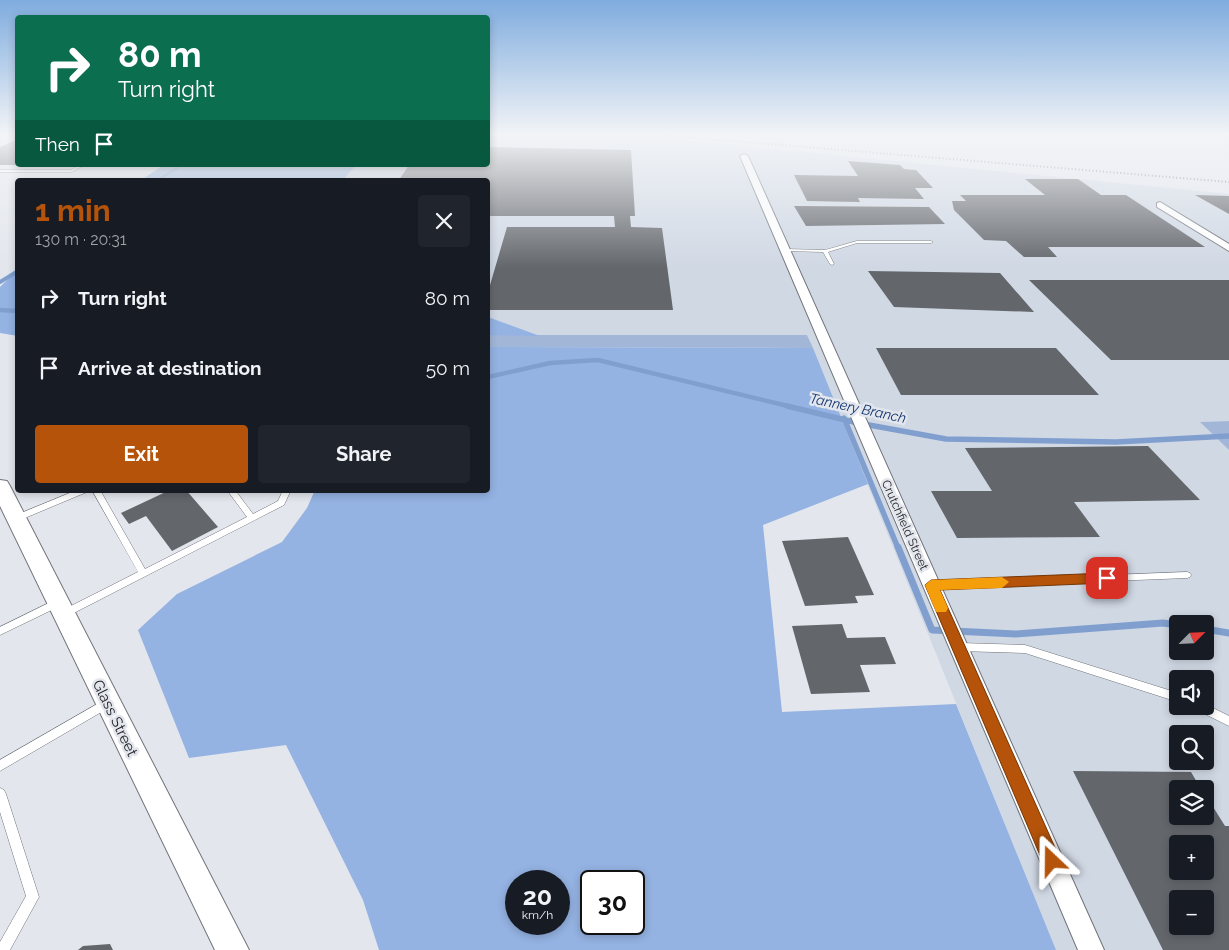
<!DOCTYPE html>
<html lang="en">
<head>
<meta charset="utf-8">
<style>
  :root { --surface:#171b24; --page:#20242c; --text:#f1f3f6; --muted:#9ea1a6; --accent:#b45309 }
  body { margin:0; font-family:Raleway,sans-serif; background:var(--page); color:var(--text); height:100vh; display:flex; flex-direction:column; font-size:19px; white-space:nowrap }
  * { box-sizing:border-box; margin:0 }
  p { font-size:16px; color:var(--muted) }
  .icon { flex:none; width:28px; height:28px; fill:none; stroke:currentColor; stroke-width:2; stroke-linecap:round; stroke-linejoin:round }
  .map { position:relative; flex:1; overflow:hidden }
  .sheet { position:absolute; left:15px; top:178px; width:475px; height:315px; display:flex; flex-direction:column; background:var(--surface); border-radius:5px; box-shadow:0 2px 8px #0003 }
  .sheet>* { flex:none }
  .top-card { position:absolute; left:15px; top:15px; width:475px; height:152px; border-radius:5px; box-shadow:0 2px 8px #0003; background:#0b6e4f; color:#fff; overflow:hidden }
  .needle { width:32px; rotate:66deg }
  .controls { position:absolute; left:1169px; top:615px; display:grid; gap:10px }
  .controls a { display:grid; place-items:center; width:45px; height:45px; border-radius:5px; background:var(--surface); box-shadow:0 2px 8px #0003; font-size:25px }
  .speed { position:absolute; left:505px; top:870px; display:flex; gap:10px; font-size:25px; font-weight:700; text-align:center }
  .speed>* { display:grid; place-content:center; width:65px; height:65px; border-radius:50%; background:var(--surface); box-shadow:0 2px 8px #0003; line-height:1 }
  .speed small { font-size:12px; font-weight:400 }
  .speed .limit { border:2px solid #111; border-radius:8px; background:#fff; color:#111 }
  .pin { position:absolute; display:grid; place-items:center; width:42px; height:42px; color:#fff; margin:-21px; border-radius:10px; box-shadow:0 2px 8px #0006 }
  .me { position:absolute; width:55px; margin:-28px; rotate:337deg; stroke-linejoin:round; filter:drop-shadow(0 0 4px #0008) }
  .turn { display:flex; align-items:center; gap:18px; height:105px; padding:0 20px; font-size:22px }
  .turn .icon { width:65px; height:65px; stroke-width:2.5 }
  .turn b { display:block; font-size:35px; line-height:42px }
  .then { display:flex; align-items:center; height:48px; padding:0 20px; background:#0003; gap:10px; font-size:19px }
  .round { display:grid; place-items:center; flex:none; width:52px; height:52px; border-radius:5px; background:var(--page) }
  .head { display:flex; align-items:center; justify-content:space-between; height:85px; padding:0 20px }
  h1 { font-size:30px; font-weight:700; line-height:38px; color:var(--accent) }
  .cta { display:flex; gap:10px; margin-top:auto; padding:10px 20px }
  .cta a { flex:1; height:58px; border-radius:5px; background:var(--accent); color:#fff; font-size:20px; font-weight:700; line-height:58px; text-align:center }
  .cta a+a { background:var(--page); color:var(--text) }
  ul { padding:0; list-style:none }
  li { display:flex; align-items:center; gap:15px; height:70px; padding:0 20px }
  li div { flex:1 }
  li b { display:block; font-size:19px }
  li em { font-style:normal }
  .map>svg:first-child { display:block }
</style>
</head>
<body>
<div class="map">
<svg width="1229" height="950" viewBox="0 0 1229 950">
  <rect width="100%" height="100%" fill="#e3e6ed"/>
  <path fill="#d0d8e4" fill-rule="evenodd" d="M488 135H632L1229 194V421L1201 422 1229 450V950H1056L807 335 540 336 488 317V180H343L356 165H488ZM1178 624H1205V651H1178ZM1178 679H1205V706H1178ZM1178 734H1205V761H1178ZM1178 789H1205V816H1178ZM1178 844H1205V871H1178ZM1178 899H1205V926H1178Z"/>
  <path fill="#a2b7d8" d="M488 335H807L813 348 488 347Z
    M1229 421V450L1200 422Z"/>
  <path fill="#94b2e2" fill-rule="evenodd" d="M164 165H356L343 180H141Z
    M17 270 18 336 0 333V287Z
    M488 317 540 336 488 335Z
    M488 347 813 348 868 484 763 525 782 712 956 704 1056 950H379L363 900 286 745 189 758 138 630 177 594 282 542 307 508 315 490H488ZM516 881H559V924H516ZM591 881H634V924H591Z"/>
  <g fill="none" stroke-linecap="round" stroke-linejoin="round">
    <path stroke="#819fce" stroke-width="2.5" d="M158 180 182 165"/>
    <path stroke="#819fce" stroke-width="4" d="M0 282 18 271"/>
    <path stroke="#819fce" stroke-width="4.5" d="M0 310 18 311
      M488 377 550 363 598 360 792 407"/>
    <path stroke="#819fce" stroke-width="5.5" d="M787 406 858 423 946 439 1116 442 1229 436
      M844 418 898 548"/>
    <path stroke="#819fce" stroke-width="7" d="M898 547 932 630 1016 634 1163 623 1178 625
      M1205 629 1229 633"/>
  </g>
  <path fill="#63666b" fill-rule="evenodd" d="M18 139V165H0V147Z
    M488 147 631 150 635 216H630L631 227 662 228 673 310H488V292L507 227H615L614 216H488V180H399L409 165H488Z
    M848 161 900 165 904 169 916 170 933 188H915L924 199 858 198 860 202 807 201 794 175 858 176Z
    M1025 179H1078L1101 195H1126L1205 247H1048L1057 257H1024L1006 241 984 240 954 210 952 201H966L960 195H1045Z
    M1195 195 1229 196V214Z
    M794 206 929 207 945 224 806 226Z
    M868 271 1000 273 1034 312 894 307Z
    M1029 280H1229V360H1111Z
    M876 348H1056L1099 395H901Z
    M1148 446 1200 500 1074 502 1100 537 957 538 931 491H992L965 448Z
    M170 490H186L218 527 172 551 146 516 129 524 121 513Z
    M848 537 874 595 855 596 858 603 805 606 782 541Z
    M842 624 847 638 885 637 896 664 860 665 870 692 811 694 792 626Z
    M1073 771 1191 772 1201 789H1178V816H1205V794L1225 826H1229V950H1163ZM1178 844H1205V871H1178ZM1178 899H1205V926H1178Z
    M110 944 113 950H78L83 946Z"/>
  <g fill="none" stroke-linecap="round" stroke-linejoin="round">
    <defs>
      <path id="service" d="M79 165H84L72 172H0V170H71Z
        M857 241H931L933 242 931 243H857L828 252 834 264 832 265 830 264 823 252 785 251 783 250 785 249 825 250Z
        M77 490H88L87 492 20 520H14L13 518 14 516Z
        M92 490H100L145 569 247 517 227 490H235L253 514 278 501 283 490H291L284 505 66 617 63 616 61 613 63 610 138 572Z
        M1187 572 1190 573 1191 575 1190 577 1187 578 931 588 928 587 927 585 928 583 931 582Z
        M57 599 60 600 62 603 60 606 0 635V627Z
        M960 643 1025 645 1178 693V702L1025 653 960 651 957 650 955 647 957 644Z
        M106 699 110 701 111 704 110 707 0 771V760Z
        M1205 704 1229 716V726L1195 709 1194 706H1205Z
        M0 788 4 790 6 794 39 897 10 950H0V942L26 896 0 812Z"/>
      <path id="minor" d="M744 154 748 156 1104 950H1078L740 156Z
        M1160 202 1229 244V251L1157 207V203Z"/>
      <path id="tertiary" d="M0 480 7 481 10 486 249 950H215L0 506Z"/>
    </defs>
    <use href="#service" stroke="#707379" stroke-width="1"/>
    <use href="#minor" stroke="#707379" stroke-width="2"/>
    <use href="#tertiary" stroke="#707379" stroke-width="2"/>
    <use href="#service" fill="#fff" fill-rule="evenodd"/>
    <use href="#minor" fill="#fff" fill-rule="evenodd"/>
    <use href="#tertiary" fill="#fff" fill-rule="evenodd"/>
    <path stroke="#74767b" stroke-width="2" stroke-dasharray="1 2.5" stroke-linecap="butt" d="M660 135 1229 182"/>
  </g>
  <linearGradient id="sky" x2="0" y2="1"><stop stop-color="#7facde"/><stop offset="0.5" stop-color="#f2f4f7"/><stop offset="1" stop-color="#f2f4f7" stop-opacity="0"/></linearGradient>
  <rect width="1229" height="268" fill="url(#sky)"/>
  <path fill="#b45309" stroke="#753606" d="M1107 573 1114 578 1107 583 940 590 1061 861 1058 867 1052 870 1045 867 925 585 931 580Z"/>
  <path fill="#f59e0b" d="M1002 577 1009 582 1002 588 940 590 948 608 946 612H936L925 585 931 580Z"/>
  <g text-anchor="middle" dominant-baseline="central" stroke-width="5" stroke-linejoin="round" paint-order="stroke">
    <g font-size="12" fill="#1c1e20" stroke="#e3e6ed">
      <text transform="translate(905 525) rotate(66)">Crutchfield Street</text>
    </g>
    <g font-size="14" font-style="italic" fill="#10346d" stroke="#e3e6ed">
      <text transform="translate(858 408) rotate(12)">Tannery Branch</text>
    </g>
    <g font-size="15" fill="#1c1e20" stroke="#e3e6ed">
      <text transform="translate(115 718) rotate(64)">Glass Street</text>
    </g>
  </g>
</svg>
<div class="controls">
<a><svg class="needle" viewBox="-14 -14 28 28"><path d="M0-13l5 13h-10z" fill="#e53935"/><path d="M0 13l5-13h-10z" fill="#9ea1a6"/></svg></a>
<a><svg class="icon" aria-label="sound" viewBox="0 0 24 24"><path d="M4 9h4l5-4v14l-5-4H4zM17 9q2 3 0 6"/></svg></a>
<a><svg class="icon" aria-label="search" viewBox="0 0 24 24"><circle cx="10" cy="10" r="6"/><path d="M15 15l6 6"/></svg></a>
<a><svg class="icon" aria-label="layers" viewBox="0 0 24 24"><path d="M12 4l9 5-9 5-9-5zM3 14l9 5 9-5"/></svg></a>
<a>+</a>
<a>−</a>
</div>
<div class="speed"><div>20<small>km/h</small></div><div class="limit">30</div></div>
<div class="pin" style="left:1107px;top:578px;background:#d93025"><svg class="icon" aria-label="arrive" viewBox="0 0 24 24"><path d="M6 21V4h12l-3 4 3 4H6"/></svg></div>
<svg class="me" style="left:1052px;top:861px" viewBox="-20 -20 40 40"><path d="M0-17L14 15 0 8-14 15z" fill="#b45309" stroke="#fff" stroke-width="4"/></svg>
<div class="top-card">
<div class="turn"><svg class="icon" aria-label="right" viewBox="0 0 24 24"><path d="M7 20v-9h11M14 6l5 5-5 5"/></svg><div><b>80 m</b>Turn right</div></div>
<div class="then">Then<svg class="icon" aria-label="arrive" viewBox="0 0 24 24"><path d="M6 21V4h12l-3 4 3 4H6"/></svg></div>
</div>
<section class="sheet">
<div class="head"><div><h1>1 min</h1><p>130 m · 20:31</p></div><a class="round"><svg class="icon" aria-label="close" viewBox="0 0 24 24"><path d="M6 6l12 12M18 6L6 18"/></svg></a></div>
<ul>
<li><svg class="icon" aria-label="right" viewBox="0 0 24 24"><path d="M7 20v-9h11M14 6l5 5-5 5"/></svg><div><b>Turn right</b></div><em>80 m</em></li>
<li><svg class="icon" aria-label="arrive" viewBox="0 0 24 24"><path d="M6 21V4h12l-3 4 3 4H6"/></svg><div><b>Arrive at destination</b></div><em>50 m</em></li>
</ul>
<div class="cta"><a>Exit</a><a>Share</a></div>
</section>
</div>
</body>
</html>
